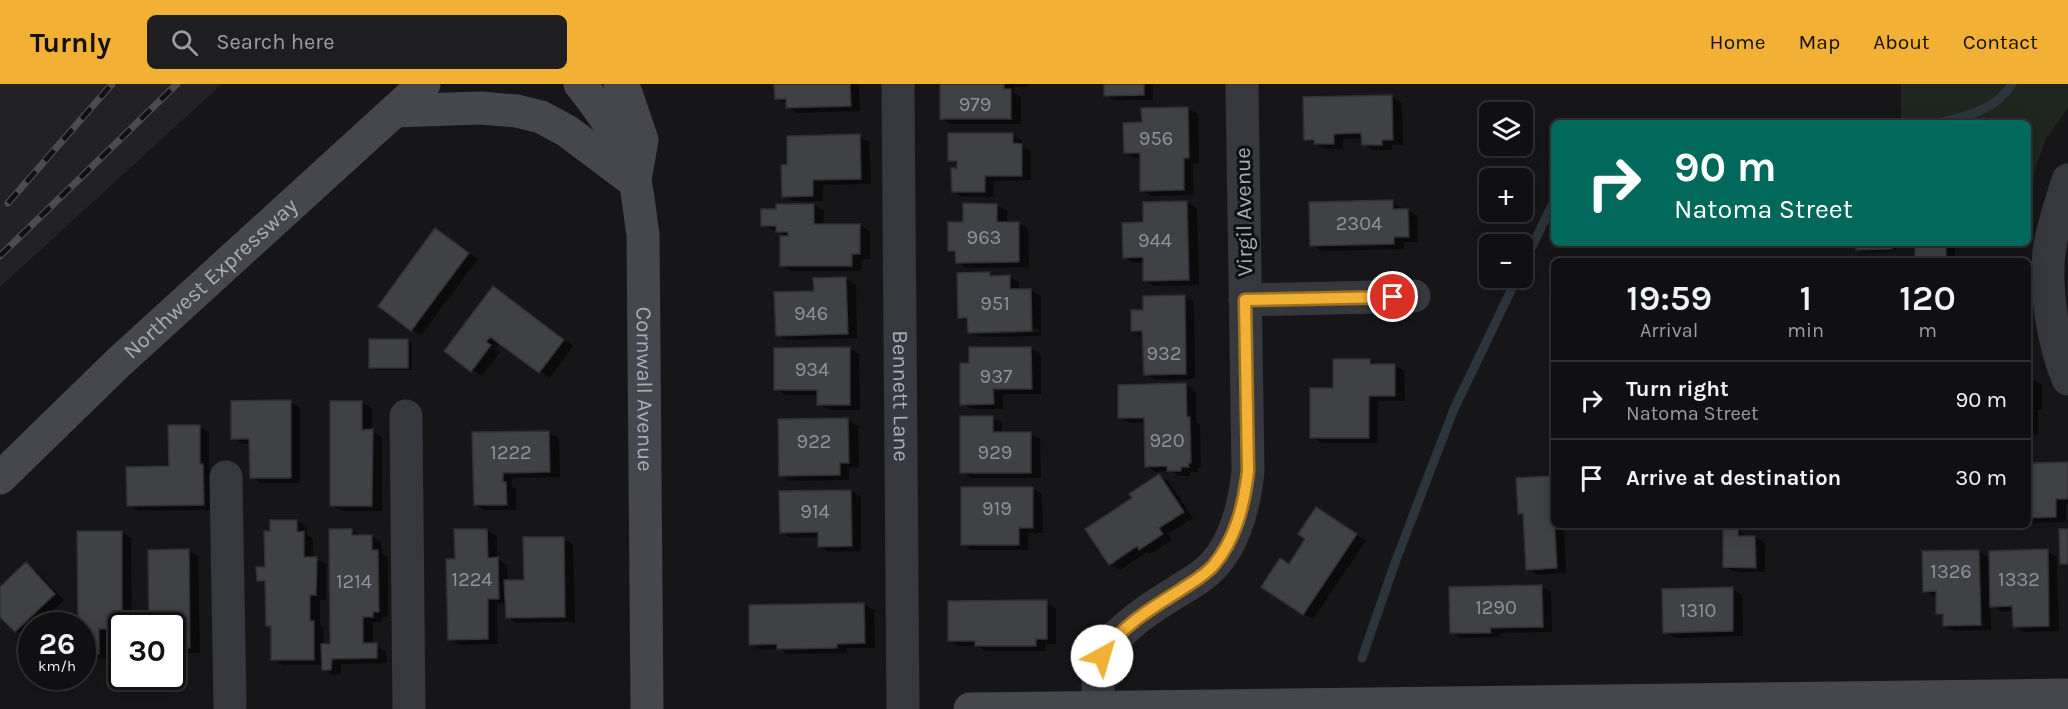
<!DOCTYPE html>
<html lang="en">
<head>
<meta charset="utf-8">
<style>
  :root { --surface:#101012; --page:#1e1e20; --text:#f1f3f6; --muted:#9c9d9f; --line:#303032; --accent:#f2b134 }
  body { margin:0; font-family:Karla,sans-serif; background:var(--page); color:var(--text); height:100vh; display:flex; flex-direction:column; font-size:22px; white-space:nowrap }
  * { box-sizing:border-box; margin:0 }
  p { font-size:20px; color:var(--muted) }
  .icon { flex:none; width:33px; height:33px; fill:none; stroke:currentColor; stroke-width:2; stroke-linecap:round; stroke-linejoin:round }
  .map { position:relative; flex:1; overflow:hidden }
  .details { position:absolute; left:1551px; top:174px; width:480px; height:270px; display:flex; flex-direction:column; background:var(--surface); border-radius:9px; box-shadow:0 3px 15px #0003,0 0 0 2px var(--line) }
  .details>* { flex:none }
  .hud { position:absolute; left:1551px; top:36px; width:480px; height:126px; border-radius:9px; box-shadow:0 3px 15px #0003,0 0 0 2px var(--line); background:#00695c; color:#fff; overflow:hidden }
  .buttons { position:absolute; left:1479px; top:18px; display:grid; gap:12px }
  .buttons a { display:grid; place-items:center; width:54px; height:54px; border-radius:9px; background:var(--surface); box-shadow:0 3px 15px #0003,0 0 0 2px var(--line); font-size:30px }
  .speed { position:absolute; left:18px; top:528px; display:flex; gap:12px; font-size:30px; font-weight:700; text-align:center }
  .speed>* { display:grid; place-content:center; width:78px; height:78px; border-radius:50%; background:var(--surface); box-shadow:0 3px 15px #0003,0 0 0 2px var(--line); line-height:1 }
  .speed small { font-size:15px; font-weight:400 }
  .speed .limit { border:3px solid #111; border-radius:9px; background:#fff; color:#111 }
  .pin { position:absolute; display:grid; place-items:center; width:51px; height:51px; color:#fff; margin:-26px; border:3px solid #fff; border-radius:50%; box-shadow:0 2px 6px #0007 }
  .me { position:absolute; width:66px; margin:-33px; rotate:39deg; stroke-linejoin:round; filter:drop-shadow(0 0 4px #0008) }
  .turn { display:flex; align-items:center; gap:21px; height:126px; padding:0 24px; font-size:27px }
  .turn .icon { width:78px; height:78px; stroke-width:2.5 }
  .turn b { display:block; font-size:42px; line-height:51px }
  .eta { display:flex; justify-content:space-evenly; align-items:center; height:102px; text-align:center }
  .eta b { font-size:36px; font-weight:600; line-height:42px }
  ul { padding:0; list-style:none }
  li { display:flex; align-items:center; gap:18px; height:78px; padding:0 24px; border-top:2px solid var(--line) }
  li div { flex:1 }
  li b { display:block; font-size:22px }
  li em { font-style:normal }
  header { display:flex; align-items:center; gap:36px; box-sizing:border-box; height:84px; padding:0 30px; background:var(--accent); color:#111 }
  header strong { font-size:28px }
  nav { display:flex; gap:33px; margin-inline-start:auto; font-size:21px }
  .search { width:420px; height:54px; background:var(--page); display:flex; align-items:center; gap:15px; box-sizing:border-box; padding:0 21px; border-radius:9px; color:var(--muted); font-size:22px }
  .map>svg:first-child { display:block }
</style>
</head>
<body>
<header>
<strong>Turnly</strong>
<div class="search"><svg class="icon" aria-label="search" viewBox="0 0 24 24"><circle cx="10" cy="10" r="6"/><path d="M15 15l6 6"/></svg>Search here</div>
<nav><a>Home</a><a>Map</a><a>About</a><a>Contact</a></nav>
</header>
<div class="map">
<svg width="2068" height="625" viewBox="0 0 2068 625">
  <rect width="100%" height="100%" fill="#161618"/>
  <path fill="#222225" d="M0 0H222L0 203Z"/>
  <path fill="#1e261f" d="M1901 0H2068V24L2046 55 2036 82 2028 116V39H1901Z"/>
  <path fill="#0007" fill-rule="evenodd" d="M776 0H856L859 2 860 27 797 29 788 23 787 20 776 14Z
    M941 0H1028V3H1014V9L1021 13V40H951L941 34Z
    M1105 0H1153V16H1115L1105 11Z
    M1392 13 1402 19 1403 61H1392V66H1373L1363 60V54L1343 55V65H1325L1305 55Z
    M1188 25 1198 30 1199 79H1193L1194 111 1152 112 1142 106 1141 74H1135L1125 68 1143 40Z
    M1012 50 1022 56V62L1031 67V96L994 97V113H963L953 108 959 81 950 76Z
    M859 52 869 58 871 100 823 101V117H793L783 112 789 82Z
    M1187 118 1197 124 1199 201 1154 202 1144 197V178L1134 179 1124 173 1145 140Z
    M1392 118 1402 124V126H1408L1418 132V158H1404V165L1322 167 1312 161Z
    M814 121 824 127 823 142 860 141 870 147V175H862L861 187H791L782 181 789 153 763 141Z
    M964 121H997L1007 127V140L1019 139 1028 145 1029 183 967 184 957 178V171L950 166 964 140Z
    M436 146 478 175 421 251 412 245Z
    M1857 159H1896V167L1862 168 1857 165Z
    M1917 159H1955V176L2015 175 2018 177H1949L1939 173 1945 177H1921L1917 175Z
    M959 190H990L995 193 1009 192 1019 198V206H1031L1041 212V252L980 253 970 248 969 239 960 233ZM1039 245V248L977 250V247Z
    M846 195 856 201 857 254 787 256 777 251 815 209Z
    M503 210 573 262 550 294 500 258 495 265 500 268 482 292 446 267Z
    M1184 212 1194 218 1195 295 1155 296 1145 290 1142 252 1132 246 1144 228Z
    M2028 252 2031 254 2030 272H2028Z
    M407 256 412 259V286H375L371 283Z
    M849 264 859 270 860 326H829L819 320 818 311H786L776 305Z
    M1031 264 1041 270V310H1003V325H972L962 320 971 280V265Z
    M1370 276 1379 281H1395L1404 287 1405 317H1378V359H1322L1312 353 1334 306Z
    M2028 294 2042 300V325H2038V351H2028Z
    M1186 301 1196 307V338L1200 341 1201 384H1198V388H1190V392H1179L1171 387 1156 388 1146 382 1145 339H1130L1120 333Z
    M290 318 300 323V399H261L251 393V360H243L233 354Z
    M362 318 372 324V347L382 353V427H342L332 421Z
    M992 333 1002 339V349L1030 350 1040 355 1041 394H971L961 388Z
    M848 336 858 342 859 384 849 383V396L790 397 781 391Z
    M199 342 209 348V385L213 388V426L138 427 129 421 170 384Z
    M549 349 559 354 560 393 512 394V403L516 405V426H485L475 421 474 350Z
    M2068 379V420H2066V438L2028 439V380Z
    M1159 392 1169 398 1193 434 1168 450 1172 456 1150 470 1147 468 1120 486 1110 480 1087 446 1134 415ZM1143 457 1144 459 1112 481V477Z
    M1552 393 1554 395V441H1564L1566 489 1538 491 1528 485 1525 433 1519 429Z
    M1033 404 1042 410 1043 449H1028V466H972L962 460Z
    M851 407 861 413V467L829 468 819 462V453L791 454 781 448Z
    M1326 430 1366 457 1313 535 1304 530 1290 481Z
    M297 437 307 443V451L313 455V474L326 480V516H320V542L324 544 323 562H331L352 446 362 452H372L381 458 382 469 388 473V533H382V538H373V561L386 567 387 579 341 580V590L333 591 323 585V581H283L273 575V544L267 541V501L258 496Z
    M487 446 497 452V475L507 481 508 498H525L563 454 573 460 575 538 517 539 507 533V520L497 519 498 560 459 561 449 555 457 476Z
    M1738 446 1748 453H1755L1765 459V488H1735L1725 483Z
    M121 448 131 454 132 542H122V550H108V575H89L82 571V542Z
    M188 467 198 472 200 569H172V542Z
    M1978 467 1990 474 2047 467 2057 473 2059 547 2024 548 2014 542V527L2001 528 1990 521 1991 546 1954 547 1945 542 1944 533 1938 529 1937 513 1924 507Z
    M26 480 36 486 64 516 37 542H32V547L25 553 16 547 0 531V505Z
    M1542 503 1551 508 1552 548 1500 549V553L1462 554 1452 548Z
    M1732 505 1742 511 1743 552 1675 554 1665 548Z
    M1046 518 1056 524V560H1045V567H986L977 562H959L949 556Z
    M864 520 874 526 875 564H847V569L788 570 780 565 761 566 751 560 750 523Z"/>
  <g fill="none" stroke-linecap="round" stroke-linejoin="round">
    <path stroke="#2c353c" stroke-width="9" d="M1937 39C1967 32 1994 27 2012 0
      M1522 183 1554 117
      M1362 574 1396 476 1454 325 1517 194"/>
  </g>
  <path fill="#404145" stroke="#303034" stroke-width="1.5" d="M774 0H850L851 22 786 24V15H775Z
    M940 0H1004V5H1011V35H940Z
    M1104 0H1144V11L1104 12Z
    M1392 11 1393 56H1382V61H1362L1361 49 1334 50V60H1314V56H1304L1303 13Z
    M1188 23 1189 74H1184V106L1140 107V69H1124L1123 39 1142 38 1141 24Z
    M948 49H1013V59L1022 60V92H985V108H952L951 84H957V77H948Z
    M860 50 861 95 813 96V112L782 113 781 81H787V52Z
    M1393 116V125H1408L1409 153H1394V160L1310 162 1309 118Z
    M1187 117 1189 196 1143 197V173L1123 174 1122 139 1143 138V118Z
    M963 119 997 120V138H1019V178L956 179 955 167H948V138H963Z
    M776 120H814V140H860V170H852V182H780V152H788V148H776V142H761V125H776Z
    M435 144 469 169 411 247 378 222Z
    M1856 159H1891L1892 165 1856 166Z
    M1915 159H1946V174H2016V177L1915 176Z
    M990 188V192L1010 191V205H1031L1032 247 968 249 967 234H958L957 189Z
    M846 193 848 250 776 252 774 208 814 207 813 194Z
    M493 202 564 256 539 289 490 253 486 258 491 261 471 288 444 267Z
    M1185 211 1186 290 1144 291 1142 247H1131V226H1143V212Z
    M369 255H408V284H369Z
    M850 263V321H817V306H774V264Z
    M969 263H1031L1032 305H993L994 320 960 321V279H969Z
    M1333 275H1370V280H1395V312H1369V354H1310V304H1333Z
    M2028 293H2032V320H2029L2028 346Z
    M1186 299 1187 333H1190L1191 379H1188L1189 383H1181V387H1167V382L1145 383 1144 334H1118V301Z
    M291 316V394H250L249 355H231V317Z
    M330 317H362V346L373 345 372 422H330Z
    M960 332H993V348H1031V389H960Z
    M848 334 849 379H840V391L779 392 778 335Z
    M168 341H200V380H203L204 421 127 422 126 383 169 382Z
    M549 347 550 388 503 389V398H506L507 421H474L472 348Z
    M2068 378V415H2056V433L2028 434V379Z
    M1159 390 1184 428 1159 444 1163 450 1139 466 1137 462 1109 481 1085 445 1132 414 1129 410Z
    M1552 392 1557 484 1526 486 1523 430H1518L1516 394Z
    M961 403H1033V444H1019V461H961Z
    M851 406 852 462 818 463V448L780 449 779 407Z
    M1316 423 1357 450 1303 531 1261 503 1280 474 1289 480 1305 455 1298 450Z
    M270 436H297V448L304 447V473H317L316 511H310V537H314V576H271V542H266L265 497H257L256 483H265L264 447H270Z
    M329 445H352V451H372V466H378L379 528H373V533H363V559H377V574L332 575 331 586H322L321 560H330Z
    M454 445H487L488 474 498 473 499 515H488V555L448 556 446 475H455Z
    M1723 445H1738V452H1755L1756 484 1723 483Z
    M2059 445H2068V480H2060Z
    M77 447H122V545H99V570H82V542H78Z
    M523 453H564L565 533 506 534 504 496H524Z
    M189 465 190 564H172V542H149L148 466Z
    M2048 465 2049 542 2013 543 2012 522 1990 523 1989 467Z
    M1979 466 1981 541 1943 542V530H1936V507L1923 508 1922 467Z
    M26 478 55 510 15 548 0 533V503Z
    M1542 501 1543 543 1490 544 1491 549H1450L1449 503Z
    M1733 503V547L1663 549 1662 505Z
    M1047 516V555H1036V562H975V557H948V517Z
    M864 519 865 559 837 560V564L777 565V560L749 561V521Z"/>
  <g fill="none" stroke-linecap="round" stroke-linejoin="round">
    <g stroke="#37383d" stroke-width="33">
      <path id="s1" d="M898 0 903 625"/>
      <path d="M2068 96C2061 120 2052 143 2049 168 2045 207 2053 259 2068 295"/>
      <path d="M1245 216 1414 212"/>
      <path d="M406 332 409 625"/>
      <path d="M226 393 230 625"/>
      <path d="M1099 625C1099 608 1095 586 1103 570 1110 557 1123 546 1134 537 1154 520 1178 508 1200 493 1233 470 1244 425 1248 387L1242 0"/>
    </g>
    <g stroke="#45474d" stroke-width="33">
      <path id="s2" d="M580 0C604 30 626 61 635 98 639 115 640 133 643 150L647 625"/>
      <path d="M620 0 626 9 642 56 636 90"/>
      <path d="M395 27 480 24 517 27 541 33 567 47 635 98"/>
      <path id="s3" d="M0 394 118 279 424 0"/>
      <path d="M970 625 2068 611"/>
    </g>
    <defs>
      <path id="rail" d="M8 119 112 0
        M0 172 177 0"/>
    </defs>
    <use href="#rail" stroke="#4a4c52" stroke-width="7"/>
    <use href="#rail" stroke="#111113" stroke-width="4.5" stroke-dasharray="14" stroke-linecap="butt"/>
  </g>
  <g fill="none" stroke-linecap="round" stroke-linejoin="round">
    <defs>
      <path id="route" d="M1102 572C1120 543 1150 525 1179 507 1191 499 1204 492 1213 482 1236 455 1244 421 1248 387L1245 216 1393 213"/>
    </defs>
    <use href="#route" stroke="#9d7322" stroke-width="15"/>
    <use href="#route" stroke="#f2b134" stroke-width="10"/>
  </g>
  <g text-anchor="middle" dominant-baseline="central" stroke-width="6" stroke-linejoin="round" paint-order="stroke">
    <g font-size="20" fill="#8e929b">
      <text x="975" y="20">979</text>
      <text x="1156" y="54">956</text>
      <text x="1359" y="139">2304</text>
      <text x="984" y="153">963</text>
      <text x="1155" y="156">944</text>
      <text x="995" y="219">951</text>
      <text x="811" y="229">946</text>
      <text x="1164" y="269">932</text>
      <text x="812" y="285">934</text>
      <text x="996" y="292">937</text>
      <text x="1167" y="356">920</text>
      <text x="814" y="357">922</text>
      <text x="511" y="368">1222</text>
      <text x="995" y="368">929</text>
      <text x="997" y="424">919</text>
      <text x="815" y="427">914</text>
      <text x="1951" y="487">1326</text>
      <text x="472" y="495">1224</text>
      <text x="2019" y="495">1332</text>
      <text x="354" y="497">1214</text>
      <text x="1496" y="523">1290</text>
      <text x="1698" y="526">1310</text>
    </g>
    <g font-size="22" fill="#a8adb8" stroke="#111113">
      <text transform="translate(1244 128) rotate(-91)">Virgil Avenue</text>
      <text stroke="none"><textPath href="#s3" startOffset="290">Northwest Expressway</textPath></text>
      <text stroke="none"><textPath href="#s2" startOffset="321">Cornwall Avenue</textPath></text>
      <text stroke="none"><textPath href="#s1" startOffset="312">Bennett Lane</textPath></text>
    </g>
  </g>
</svg>
<div class="buttons">
<a><svg class="icon" aria-label="layers" viewBox="0 0 24 24"><path d="M12 4l9 5-9 5-9-5zM3 14l9 5 9-5"/></svg></a>
<a>+</a>
<a>−</a>
</div>
<div class="speed"><div>26<small>km/h</small></div><div class="limit">30</div></div>
<div class="pin" style="left:1393px;top:213px;background:#d93025"><svg class="icon" aria-label="arrive" viewBox="0 0 24 24"><path d="M6 21V4h12l-3 4 3 4H6"/></svg></div>
<svg class="me" style="left:1102px;top:572px" viewBox="-20 -20 40 40"><circle r="19" fill="#fff"/><path d="M0-13L10 11 0 6-10 11z" fill="#f2b134"/></svg>
<div class="hud">
<div class="turn"><svg class="icon" aria-label="right" viewBox="0 0 24 24"><path d="M7 20v-9h11M14 6l5 5-5 5"/></svg><div><b>90 m</b>Natoma Street</div></div>
</div>
<section class="details">
<div class="eta">
<div><b>19:59</b><p>Arrival</p></div>
<div><b>1</b><p>min</p></div>
<div><b>120</b><p>m</p></div>
</div>
<ul>
<li><svg class="icon" aria-label="right" viewBox="0 0 24 24"><path d="M7 20v-9h11M14 6l5 5-5 5"/></svg><div><b>Turn right</b><p>Natoma Street</p></div><em>90 m</em></li>
<li><svg class="icon" aria-label="arrive" viewBox="0 0 24 24"><path d="M6 21V4h12l-3 4 3 4H6"/></svg><div><b>Arrive at destination</b></div><em>30 m</em></li>
</ul>
</section>
</div>
</body>
</html>
